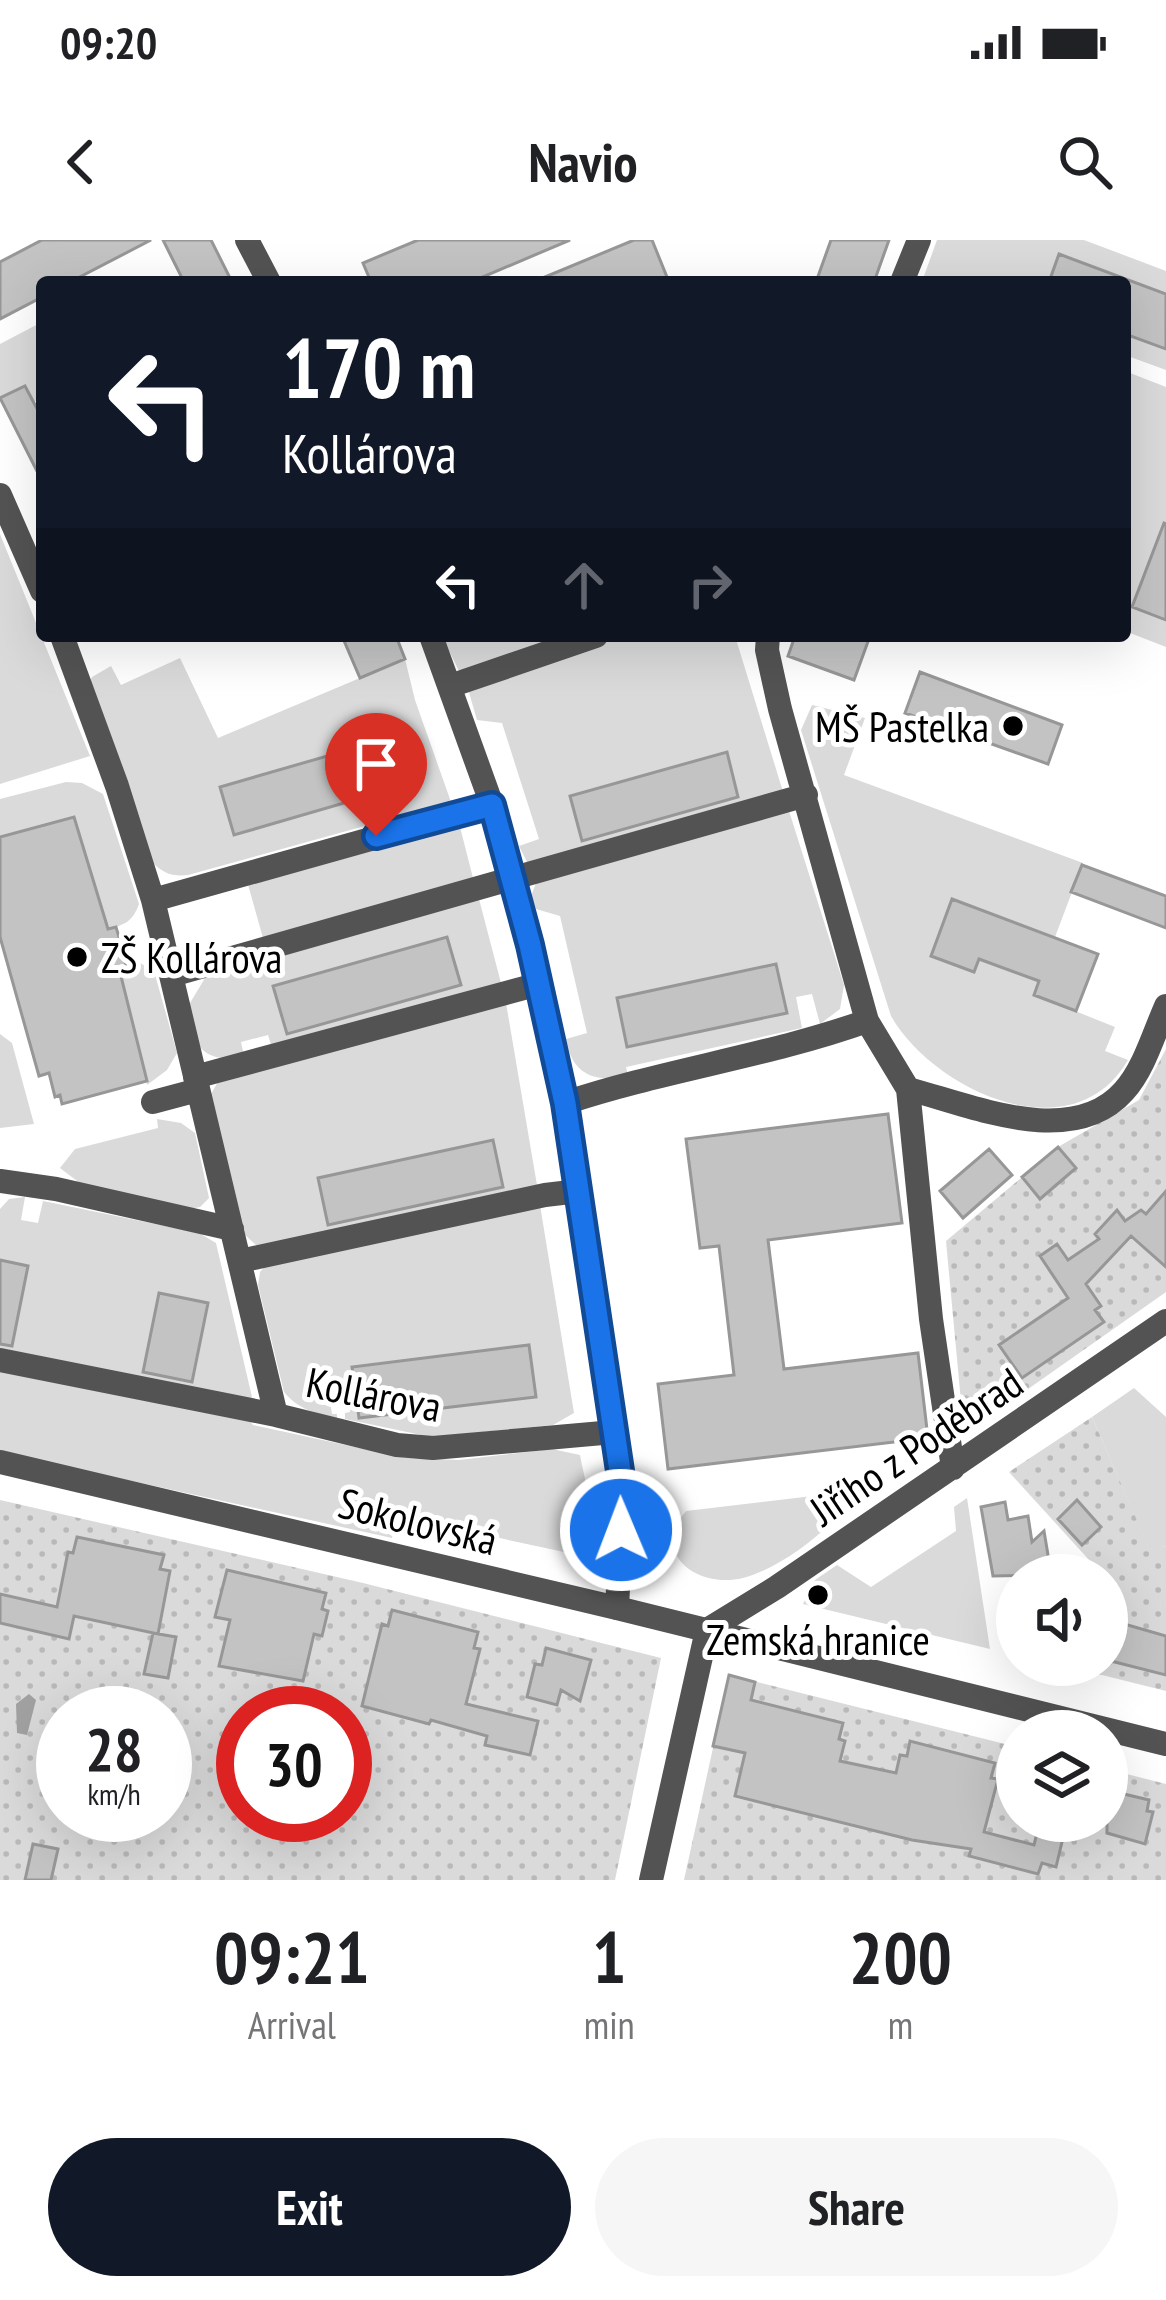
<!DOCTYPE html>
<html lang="en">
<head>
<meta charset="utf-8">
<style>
  :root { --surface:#fff; --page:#f6f6f6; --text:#202124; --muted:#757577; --accent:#111827 }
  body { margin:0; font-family:"PT Sans Narrow",sans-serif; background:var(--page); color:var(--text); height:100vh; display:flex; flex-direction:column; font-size:45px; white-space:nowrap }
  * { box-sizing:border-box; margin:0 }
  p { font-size:39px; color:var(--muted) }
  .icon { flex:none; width:66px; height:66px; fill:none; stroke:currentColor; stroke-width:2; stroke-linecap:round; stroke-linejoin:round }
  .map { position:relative; height:1640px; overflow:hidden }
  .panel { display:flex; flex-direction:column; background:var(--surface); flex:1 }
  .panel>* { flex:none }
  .guide { position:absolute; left:36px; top:36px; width:1095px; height:366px; border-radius:12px; box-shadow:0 12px 48px #0002; background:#111827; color:#fff; overflow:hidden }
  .controls { position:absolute; left:996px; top:1314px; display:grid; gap:24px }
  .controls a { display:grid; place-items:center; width:132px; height:132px; border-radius:50%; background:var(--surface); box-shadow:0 12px 48px #0002; font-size:60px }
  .speed { position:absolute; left:36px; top:1446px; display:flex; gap:24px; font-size:60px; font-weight:700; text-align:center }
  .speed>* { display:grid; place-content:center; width:156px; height:156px; border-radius:50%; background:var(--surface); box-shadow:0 12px 48px #0002; line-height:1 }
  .speed small { font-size:30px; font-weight:400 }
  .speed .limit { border:18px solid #d22; background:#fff; color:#111 }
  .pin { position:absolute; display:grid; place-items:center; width:102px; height:102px; color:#fff; margin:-123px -51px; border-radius:50% 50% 50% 0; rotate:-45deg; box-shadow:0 0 12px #0007 }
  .pin .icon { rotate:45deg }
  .me { position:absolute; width:132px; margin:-66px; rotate:359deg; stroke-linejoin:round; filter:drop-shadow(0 0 9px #0008) }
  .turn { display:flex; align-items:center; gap:42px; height:252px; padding:0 48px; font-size:54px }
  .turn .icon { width:156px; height:156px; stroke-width:2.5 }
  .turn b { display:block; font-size:84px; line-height:102px }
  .lanes { display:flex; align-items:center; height:114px; padding:0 48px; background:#0003; justify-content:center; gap:60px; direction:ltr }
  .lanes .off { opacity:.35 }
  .eta { display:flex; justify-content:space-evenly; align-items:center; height:204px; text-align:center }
  .eta b { font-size:72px; font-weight:700; line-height:84px }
  .action { display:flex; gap:24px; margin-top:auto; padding:24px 48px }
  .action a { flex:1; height:138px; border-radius:72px; background:var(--accent); color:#fff; font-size:48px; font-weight:700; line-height:138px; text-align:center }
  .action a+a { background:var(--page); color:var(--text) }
  .status { display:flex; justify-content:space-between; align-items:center; height:84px; padding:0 60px; background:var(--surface); direction:ltr }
  .status svg { height:33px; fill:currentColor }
  header { display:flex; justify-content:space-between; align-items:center; height:156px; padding:0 48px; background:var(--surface); font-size:54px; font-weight:700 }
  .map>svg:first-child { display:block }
</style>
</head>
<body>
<div class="status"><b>09:20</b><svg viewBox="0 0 49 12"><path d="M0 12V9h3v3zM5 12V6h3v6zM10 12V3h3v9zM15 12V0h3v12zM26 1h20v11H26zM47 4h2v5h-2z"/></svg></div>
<header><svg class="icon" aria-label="back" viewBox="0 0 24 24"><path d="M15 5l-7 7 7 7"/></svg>Navio<svg class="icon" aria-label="search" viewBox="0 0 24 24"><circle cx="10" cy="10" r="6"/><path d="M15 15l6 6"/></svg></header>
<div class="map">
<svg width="1166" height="1640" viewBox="0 0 1166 1640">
  <defs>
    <pattern id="garden-dots" width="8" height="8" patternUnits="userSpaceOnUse" patternTransform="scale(3)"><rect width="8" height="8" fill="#dadada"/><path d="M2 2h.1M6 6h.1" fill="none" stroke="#b9b9b9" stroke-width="1.8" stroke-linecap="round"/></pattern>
  </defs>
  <rect width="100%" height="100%" fill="#fff"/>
  <path fill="#dadada" d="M937 0H1084L1166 31V130L1125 115V42H930L924 36Z
    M42 82V158L34 162 25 146 0 159V104Z
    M1125 131 1166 147V407L1125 391Z
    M0 294 90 516 0 544Z
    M442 396H575L459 431Z
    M617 396H735L784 555 528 624 519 606 539 599 502 483 477 480 468 449Z
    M180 418 218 498 405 419 415 460 451 562 188 635C172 637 163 633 152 622L89 443 92 437 111 426 121 445Z
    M812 465 865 478 844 535 1083 623 1055 697 953 659 931 716 973 732 979 719 1039 741 1035 755 1115 787 1105 811 1128 820C1073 915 934 851 891 776L801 490Z
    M66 542 82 543 103 554 139 664C133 681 125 685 108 689L74 578 0 597V559Z
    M789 571 844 745 840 769 820 784 812 754 796 757 802 788 626 827 628 836C595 843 572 835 566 799L587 793 560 676 536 669 531 656 538 638Z
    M459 583 473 638 263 698 247 641Z
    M479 659 501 743 272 808 268 795 241 802 244 816C203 826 188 802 190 763L205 738Z
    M140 723 154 731 177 813 167 830 147 845 119 728Z
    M505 757 538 951 257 1006 244 994 211 854 219 840Z
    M0 794 12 803 34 884 0 888Z
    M157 879 181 883 195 893 209 958 200 967 189 969 85 947 60 928 75 909 158 888Z
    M25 957 21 980 38 983 43 961 199 993 216 1003 252 1157 244 1162 0 1115V969L9 959Z
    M540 965 574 1173 553 1185 431 1197 345 1179V1173L350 1172 347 1150 329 1153 332 1174H337V1178C315 1173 299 1170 284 1152L258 1045 260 1032 268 1023Z
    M0 1129 249 1180 253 1185 406 1218 459 1220 552 1209 580 1215C586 1248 604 1295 564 1312L397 1276 392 1298 0 1212Z
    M1134 1148 1166 1177V1306L1149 1309 1092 1177Z
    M821 1255 834 1266 832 1282C810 1304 774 1330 743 1338 699 1349 649 1315 686 1271Z
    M967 1258 990 1409 803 1364 815 1340 837 1325 871 1347 956 1291 954 1267Z"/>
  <path fill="url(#garden-dots)" fill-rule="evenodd" d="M1166 809V1052L964 1194 946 1001 1058 907 1139 860Z
    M1092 1177 1149 1308 1166 1306V1451L1066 1426 1107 1425V1335H1087L1090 1321 1009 1232Z
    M0 1260 363 1343 661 1418 615 1640H0ZM63 1473H165V1575H63ZM243 1473H345V1575H243Z
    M729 1435 1017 1507V1581H1107V1529L1166 1544V1640H684Z"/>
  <path fill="#a1a1a1" d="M29 1454 36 1460 27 1495 17 1493 16 1464Z"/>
  <path fill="#c3c3c3" stroke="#979797" stroke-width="3" d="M42 0H151L70 42H42V57L0 79V22Z
    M163 0H211L232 42H184Z
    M418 0H570L471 42H371L363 23Z
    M634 0H652L669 42H533Z
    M831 0H889L874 42H816Z
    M1059 14 1166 54V109L1125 94V42H1049Z
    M25 146 42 178V241L0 158Z
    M1164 283 1166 284V380L1132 367Z
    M342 396H396L405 419 360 438Z
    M795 396H870L854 440 788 416Z
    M920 432 1062 485 1048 524 905 473Z
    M393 497 406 545 234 595 220 547Z
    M727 512 738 557 582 601 570 556Z
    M74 577 108 689 116 687 122 707 126 726 119 728 147 841 62 864 60 855 55 857 49 833 39 836 0 697V597Z
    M1082 625 1166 656V688L1071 652Z
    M952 659 1098 714 1076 771 1034 755 1039 741 979 719 974 732 931 716Z
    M447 697 461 745 287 794 273 746Z
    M776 724 787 773 627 807 617 758Z
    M888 874 902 983 768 1000 784 1129 918 1113 928 1198 668 1229 658 1144 734 1135 719 1006 700 1008 686 899Z
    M493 900 503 947 328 985 318 938Z
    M1058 907 1076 928 1040 959 1022 937Z
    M989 909 1012 935 963 978 940 951Z
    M1166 951V1027L1131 996 1086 1044 1101 1066 1095 1070 1104 1082 1022 1138 999 1105 1068 1058 1040 1016 1057 1004 1068 1020 1099 999 1095 994 1117 970 1125 981 1141 970 1146 974Z
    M0 1020 28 1026 12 1106 0 1104Z
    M159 1053 208 1063 192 1142 143 1132Z
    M529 1105 536 1157 359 1178 352 1127Z
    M1077 1260 1101 1287 1082 1305 1058 1279Z
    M1005 1262 1008 1280 1028 1276 1032 1302 1044 1291 1050 1327 1037 1329 1038 1335 993 1336 981 1267Z
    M77 1297 164 1315 160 1329 170 1331 158 1394 74 1376 69 1399 0 1383V1354L57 1367 68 1312 73 1313Z
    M227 1330 326 1353 322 1369 328 1371 322 1396 314 1394 303 1441 219 1426 230 1380 215 1377Z
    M392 1370 478 1392 474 1408 480 1409 466 1464 538 1481 530 1515 485 1505 487 1496 431 1480 429 1484 362 1466 382 1384 388 1386Z
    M1107 1379 1166 1396V1435L1107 1420Z
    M153 1393 176 1397 168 1438 144 1434Z
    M546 1408 591 1420 580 1461 561 1450 557 1465 527 1457 535 1424 542 1425Z
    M729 1435 755 1442 751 1460 843 1483 839 1499 845 1501 840 1521 896 1533 900 1515 907 1516 910 1501 995 1523 991 1538 998 1539 984 1592 1034 1605 1040 1581H1067L1056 1627 1042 1623 1038 1634 969 1616 971 1609 912 1600 735 1556 745 1513 713 1506Z
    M1107 1550 1149 1560 1147 1571 1153 1572 1145 1604 1107 1593Z
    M33 1604 58 1609 51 1640H25Z"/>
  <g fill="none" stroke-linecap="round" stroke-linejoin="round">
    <path stroke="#535353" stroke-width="24" d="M247 0 269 42
      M902 42 919 0
      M0 255 42 351
      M62 396 117 546 153 660 276 1175 397 1205 433 1208 614 1192
      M431 396 492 565 514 640 565 863 623 1251 617 1368
      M768 396 767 410 780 469 867 781 908 849 931 1079 953 1228
      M450 446 596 396
      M153 660 492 565
      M172 735 806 555
      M195 837 539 744
      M908 849C970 865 1072 910 1124 851 1144 829 1154 793 1166 766
      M153 862 198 850
      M565 863C664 830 769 816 867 781
      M0 941 56 949 232 989
      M240 1021 545 955 579 951
      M0 1120 276 1175
      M651 1640 707 1390 777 1347 1166 1081"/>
    <path stroke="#535353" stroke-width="24" d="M0 1222 617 1368 1166 1504"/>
  </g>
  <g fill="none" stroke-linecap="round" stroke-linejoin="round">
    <defs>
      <path id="route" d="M376 596 492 565 530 705 565 863 623 1251 621 1290"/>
    </defs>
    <use href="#route" stroke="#114b97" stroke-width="30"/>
    <use href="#route" stroke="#1a73e8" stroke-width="21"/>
  </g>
  <g fill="#000" stroke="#fff" stroke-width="4.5">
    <circle cx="1013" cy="486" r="12"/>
    <circle cx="77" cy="717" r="12"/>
    <circle cx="818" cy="1355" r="12"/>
  </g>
  <g text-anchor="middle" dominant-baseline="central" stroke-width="10" stroke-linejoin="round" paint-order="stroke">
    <g font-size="42" fill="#000" stroke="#fff" text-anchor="end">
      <text x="989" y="486">MŠ Pastelka</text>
      <text x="101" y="717" text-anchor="start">ZŠ Kollárova</text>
      <text x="818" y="1399" text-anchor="middle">Zemská hranice</text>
    </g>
    <g font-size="42" fill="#000" stroke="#fff">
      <text transform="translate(374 1154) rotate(11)">Kollárova</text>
      <text transform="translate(916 1206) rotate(-34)">Jiřího z Poděbrad</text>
      <text transform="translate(418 1281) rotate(14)">Sokolovská</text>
    </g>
  </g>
</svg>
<div class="controls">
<a><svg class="icon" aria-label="sound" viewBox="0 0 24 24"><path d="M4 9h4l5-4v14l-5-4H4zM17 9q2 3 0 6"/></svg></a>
<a><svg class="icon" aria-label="layers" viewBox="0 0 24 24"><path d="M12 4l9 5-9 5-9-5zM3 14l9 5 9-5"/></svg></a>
</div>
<div class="speed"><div>28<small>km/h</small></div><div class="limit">30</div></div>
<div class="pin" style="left:376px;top:596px;background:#d93025"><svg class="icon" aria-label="arrive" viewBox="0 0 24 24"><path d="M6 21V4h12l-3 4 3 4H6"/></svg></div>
<svg class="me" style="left:621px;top:1290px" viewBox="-20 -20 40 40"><circle r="17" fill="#1a73e8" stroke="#fff" stroke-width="3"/><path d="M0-11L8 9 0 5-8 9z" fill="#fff"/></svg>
<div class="guide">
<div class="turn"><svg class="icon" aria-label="left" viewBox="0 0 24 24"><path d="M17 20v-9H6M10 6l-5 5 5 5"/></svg><div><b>170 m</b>Kollárova</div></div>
<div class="lanes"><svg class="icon" aria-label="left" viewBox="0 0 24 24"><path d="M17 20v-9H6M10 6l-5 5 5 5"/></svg><svg class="icon off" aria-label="ahead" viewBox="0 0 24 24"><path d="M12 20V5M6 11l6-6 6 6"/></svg><svg class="icon off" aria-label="right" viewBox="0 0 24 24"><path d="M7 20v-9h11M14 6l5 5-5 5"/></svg></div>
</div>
</div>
<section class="panel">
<div class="eta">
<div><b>09:21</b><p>Arrival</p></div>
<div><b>1</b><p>min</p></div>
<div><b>200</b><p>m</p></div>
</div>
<div class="action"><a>Exit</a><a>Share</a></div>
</section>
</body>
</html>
